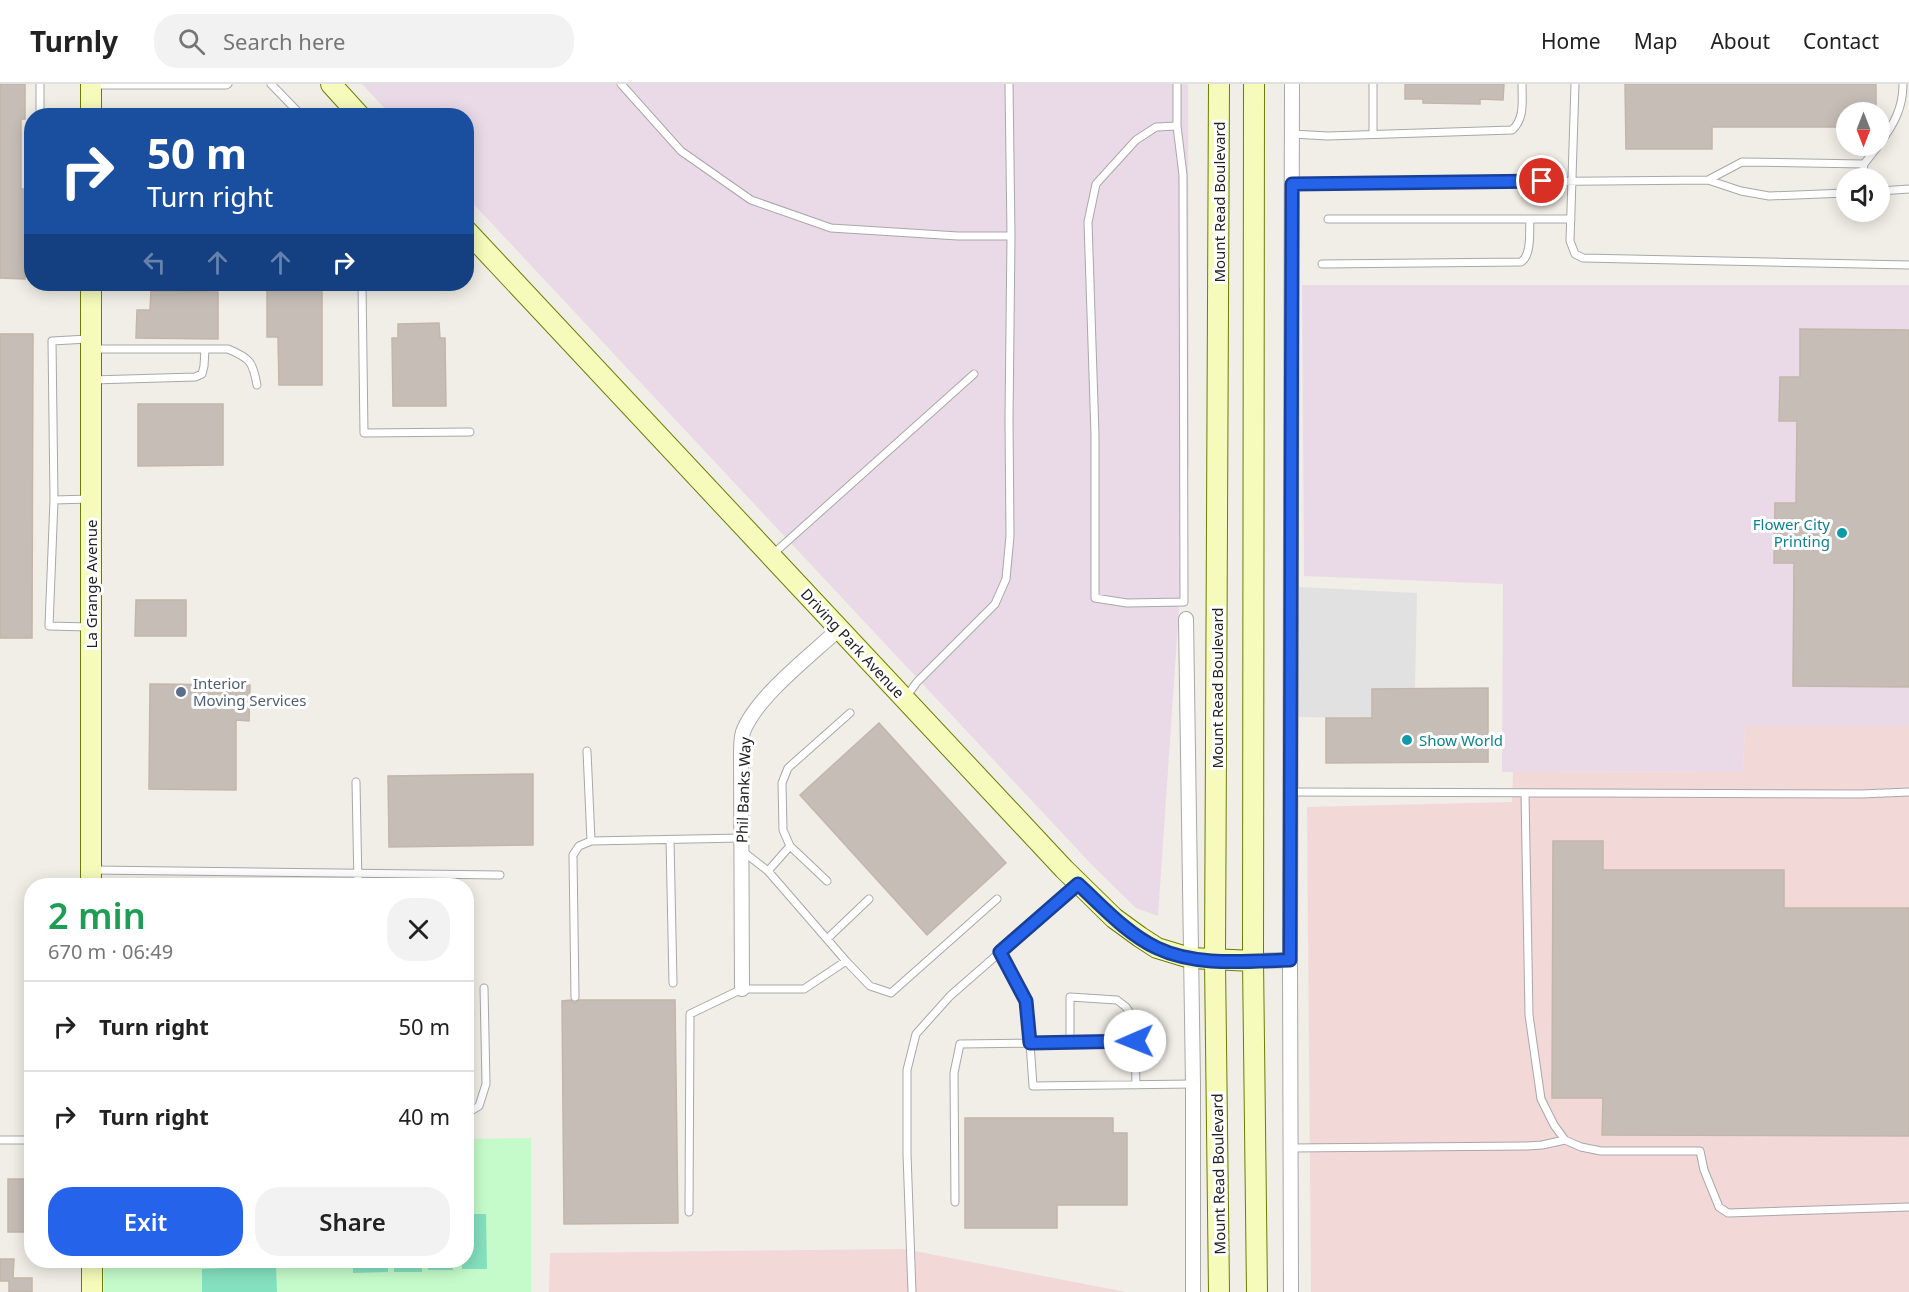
<!DOCTYPE html>
<html lang="en">
<head>
<meta charset="utf-8">
<style>
  :root { --surface:#fff; --page:#f2f2f2; --text:#222; --muted:#767676; --line:#e0e0e0; --accent:#2563eb }
  body { margin:0; font-family:"Noto Sans",sans-serif; background:var(--page); color:var(--text); height:100vh; display:flex; flex-direction:column; font-size:22px; white-space:nowrap }
  * { box-sizing:border-box; margin:0 }
  p { font-size:20px; color:var(--muted) }
  .icon { flex:none; width:33px; height:33px; fill:none; stroke:currentColor; stroke-width:2; stroke-linecap:round; stroke-linejoin:round }
  .map { position:relative; flex:1; overflow:hidden }
  .side { position:absolute; left:24px; top:794px; width:450px; height:390px; display:flex; flex-direction:column; background:var(--surface); border-radius:24px; box-shadow:0 3px 15px #0003 }
  .side>* { flex:none }
  .top-card { position:absolute; left:24px; top:24px; width:450px; height:183px; border-radius:24px; box-shadow:0 3px 15px #0003; background:#1a4fa0; color:#fff; overflow:hidden }
  .needle { width:39px; rotate:180deg }
  .fabs { position:absolute; left:1836px; top:18px; display:grid; gap:12px }
  .fabs a { display:grid; place-items:center; width:54px; height:54px; border-radius:50%; background:var(--surface); box-shadow:0 3px 15px #0003; font-size:30px }
  .pin { position:absolute; display:grid; place-items:center; width:51px; height:51px; color:#fff; margin:-26px; border:3px solid #fff; border-radius:50%; box-shadow:0 2px 6px #0007 }
  .me { position:absolute; width:66px; margin:-33px; rotate:269deg; stroke-linejoin:round; filter:drop-shadow(0 0 4px #0008) }
  .turn { display:flex; align-items:center; gap:21px; height:126px; padding:0 24px; font-size:27px }
  .turn .icon { width:78px; height:78px; stroke-width:2.5 }
  .turn b { display:block; font-size:42px; line-height:51px }
  .lanes { display:flex; align-items:center; height:57px; padding:0 24px; background:#0003; justify-content:center; gap:30px; direction:ltr }
  .lanes .off { opacity:.35 }
  .round { display:grid; place-items:center; flex:none; width:63px; height:63px; border-radius:24px; background:var(--page) }
  .head { display:flex; align-items:center; justify-content:space-between; height:102px; padding:0 24px }
  h1 { font-size:36px; font-weight:600; line-height:45px; color:#1e9e55 }
  .primary-button { display:flex; gap:12px; margin-top:auto; padding:12px 24px }
  .primary-button a { flex:1; height:69px; border-radius:24px; background:var(--accent); color:#fff; font-size:24px; font-weight:600; line-height:69px; text-align:center }
  .primary-button a+a { background:var(--page); color:var(--text) }
  ul { padding:0; list-style:none }
  li { display:flex; align-items:center; gap:18px; height:90px; padding:0 24px; border-top:2px solid var(--line) }
  li div { flex:1 }
  li b { display:block; font-size:22px }
  li em { font-style:normal }
  header { display:flex; align-items:center; gap:36px; box-sizing:border-box; height:84px; padding:0 30px; background:var(--surface); border-bottom:2px solid var(--line) }
  header strong { font-size:28px }
  nav { display:flex; gap:33px; margin-inline-start:auto; font-size:21px }
  .search { width:420px; height:54px; background:var(--page); display:flex; align-items:center; gap:15px; box-sizing:border-box; padding:0 21px; border-radius:24px; color:var(--muted); font-size:22px }
  .map>svg:first-child { display:block }
</style>
</head>
<body>
<header>
<strong>Turnly</strong>
<div class="search"><svg class="icon" aria-label="search" viewBox="0 0 24 24"><circle cx="10" cy="10" r="6"/><path d="M15 15l6 6"/></svg>Search here</div>
<nav><a>Home</a><a>Map</a><a>About</a><a>Contact</a></nav>
</header>
<div class="map">
<svg width="1909" height="1208" viewBox="0 0 1909 1208">
  <rect width="100%" height="100%" fill="#f1eee7"/>
  <path fill="#f2d8d7" d="M1745 642H1909V1208H1311L1307 723 1512 718 1513 688 1743 687Z
    M904 1165 1126 1208H549L550 1169Z"/>
  <path fill="#ead9e7" d="M362 0H1188L1189 378 1158 832 1136 824 1092 781 467 113 466 32 391 31Z
    M1302 201H1909V642H1745L1743 687 1502 688 1503 500 1304 492Z"/>
  <path fill="#c5fbca" d="M531 1054V1208H104V1176H466L467 1055Z"/>
  <path fill="#84e1c0" d="M467 1130H486L487 1185H462V1176H466Z
    M353 1176H388V1188L353 1189Z
    M394 1176H422V1188H394Z
    M428 1176H453V1186H428Z
    M276 1182 277 1208H202V1185Z"/>
  <path fill="#e1e1e1" d="M1299 503 1417 509 1415 605H1372V634L1298 633Z"/>
  <path fill="#c6beb6" stroke="#c3b5a9" stroke-width="1.5" d="M0 0H25V35H21V105H25V195L0 194Z
    M1405 0H1504L1503 16 1480 15V20L1423 19V15H1405Z
    M1625 0H1876V28H1846V43H1712V65H1626Z
    M267 200H322V301H279L278 253H267Z
    M151 207 218 208V255L136 254 137 226H150Z
    M439 239 440 254H445L446 322H393L392 254H398V240Z
    M1800 245 1909 246V603L1793 602 1794 479H1774L1775 419H1796L1797 337H1779L1780 293H1800Z
    M0 250H33L32 554H0Z
    M138 320H223V381L138 382Z
    M136 516H186V552H135Z
    M150 600 250 601 249 637 236 636V706L149 705Z
    M1488 604V678L1326 679V634H1372V605Z
    M879 639 1006 779 927 851 800 711Z
    M533 690V761L389 763 388 692Z
    M1553 757H1603V786H1784V824H1909V1052L1602 1051 1603 1014H1552Z
    M571 916 574 919 579 916H675L678 1139 564 1140 562 917Z
    M965 1034H1113V1049H1127V1121H1057V1144H965Z
    M8 1095H32V1148H8Z
    M0 1175H14L13 1194H32V1208H9V1197H0Z"/>
  <g fill="none" stroke-linecap="round" stroke-linejoin="round">
    <defs>
      <path id="lane" d="M40 0V32
        M271 0 302 32
        M621 0 681 67 751 116 831 144 958 152H1011L1009 335 1010 452 1006 495 995 520 917 598 906 613
        M1009 0 1011 152
        M1373 0V50
        M1575 0 1570 157 1575 170 1583 174 1909 181
        M93 1H226L228 0
        M1177 42 1156 43 1136 56 1096 100 1088 138 1095 351V514L1127 519 1184 518 1183 91 1177 42V0
        M1292 50 1328 52 1512 46C1525 35 1522 16 1522 0
        M1880 59C1894 40 1903 24 1903 0
        M1862 94 1864 80 1878 62
        M1708 96 1741 107 1769 112 1846 109
        M1291 100 1708 96 1742 78 1864 80
        M1880 107 1909 105
        M1328 135H1571
        M1322 180 1521 178C1532 171 1529 148 1530 135
        M362 200 364 349 470 348
        M92 265H228C250 274 253 278 257 301
        M92 296 195 293 202 290 204 282 205 265
        M54 416 52 257 88 255
        M773 470 974 290
        M89 543 49 542 54 416 90 415
        M587 667 591 757
        M356 698 358 801
        M1291 708 1861 710 1909 708
        M1525 709 1529 931 1541 1015 1554 1041 1565 1056 1581 1063 1601 1067H1700L1704 1086 1719 1123 1728 1129 1909 1123
        M670 756 673 899
        M790 762 827 797
        M741 766 768 787
        M94 786 500 791
        M827 855 869 815
        M846 877 768 787 790 762 783 746 782 699 788 684 850 629
        M575 913 573 771 579 762 591 757 741 754
        M1070 958V913L1117 916 1126 923 1132 932 1135 957
        M1136 1001 1135 957 1030 959 1033 1002 1193 1000
        M466 1030 479 1022 486 1000 484 904
        M0 1056H32
        M1291 1064 1527 1062 1542 1061 1565 1056
        M955 1118 954 989 960 960 1030 959 1026 917 1000 868
        M689 1128 690 930 742 905H804L846 877 870 902 891 909 997 815
        M912 1208 907 1070V986L916 950 950 912 1078 800"/>
      <path id="street" d="M1186 535 1193 1000V1208
        M1253 877 1290 876
        M742 905 741 671C741 664 741 655 743 648 756 613 811 571 839 545
        M1291 1208 1290 876 1292 0"/>
      <path id="secondary" d="M91 0V32
        M331 0 360 32
        M1219 0 1215 877 1219 1208
        M1254 0 1253 877 1257 1208
        M466 146 1064 785 1114 834 1140 853 1157 864 1190 874 1253 877
        M91 200V801
        M92 1208V1176"/>
    </defs>
    <use href="#lane" stroke="#a8a8a8" stroke-width="9"/>
    <use href="#street" stroke="#a8a8a8" stroke-width="16"/>
    <use href="#secondary" stroke="#6d7d03" stroke-width="22"/>
    <use href="#lane" stroke="#fff" stroke-width="7"/>
    <use href="#street" stroke="#fff" stroke-width="14"/>
    <use href="#secondary" stroke="#f6fbbb" stroke-width="20"/>
  </g>
  <g fill="none" stroke-linecap="round" stroke-linejoin="round">
    <defs>
      <path id="route" d="M1135 957 1030 959 1026 917 1000 868 1078 800C1102 822 1127 850 1157 864 1197 883 1247 877 1290 876L1292 100 1542 97"/>
    </defs>
    <use href="#route" stroke="#184099" stroke-width="15"/>
    <use href="#route" stroke="#2563eb" stroke-width="10"/>
  </g>
  <g fill="#0f9aa8" stroke="#fff" stroke-width="2">
    <circle cx="1842" cy="449" r="6"/>
    <circle cx="1407" cy="656" r="6"/>
  </g>
  <circle fill="#5c6f8a" stroke="#fff" stroke-width="2" cx="181" cy="608" r="6"/>
  <g text-anchor="middle" dominant-baseline="central" stroke-width="6" stroke-linejoin="round" paint-order="stroke">
    <g font-size="15" fill="#212121" stroke="#fff">
      <text transform="translate(1219 118) rotate(-90)">Mount Read Boulevard</text>
      <text transform="translate(91 500) rotate(-90)">La Grange Avenue</text>
      <text transform="translate(853 559) rotate(47)">Driving Park Avenue</text>
      <text transform="translate(1217 604) rotate(-90)">Mount Read Boulevard</text>
      <text transform="translate(743 706) rotate(-88)">Phil Banks Way</text>
      <text transform="translate(1218 1090) rotate(-91)">Mount Read Boulevard</text>
    </g>
    <g font-size="15" fill="#0d838f" stroke="#fff" text-anchor="end">
      <text x="1830" y="440">Flower City<tspan x="1830" dy="17">Printing</tspan></text>
      <text x="1419" y="656" text-anchor="start">Show World</text>
    </g>
    <g font-size="15" fill="#4e5e75" stroke="#fff" text-anchor="start">
      <text x="193" y="599">Interior<tspan x="193" dy="17">Moving Services</tspan></text>
    </g>
  </g>
</svg>
<div class="fabs">
<a><svg class="needle" viewBox="-14 -14 28 28"><path d="M0-13l5 13h-10z" fill="#e53935"/><path d="M0 13l5-13h-10z" fill="#767676"/></svg></a>
<a><svg class="icon" aria-label="sound" viewBox="0 0 24 24"><path d="M4 9h4l5-4v14l-5-4H4zM17 9q2 3 0 6"/></svg></a>
</div>
<div class="pin" style="left:1542px;top:97px;background:#d93025"><svg class="icon" aria-label="arrive" viewBox="0 0 24 24"><path d="M6 21V4h12l-3 4 3 4H6"/></svg></div>
<svg class="me" style="left:1135px;top:957px" viewBox="-20 -20 40 40"><circle r="19" fill="#fff"/><path d="M0-13L10 11 0 6-10 11z" fill="#2563eb"/></svg>
<div class="top-card">
<div class="turn"><svg class="icon" aria-label="right" viewBox="0 0 24 24"><path d="M7 20v-9h11M14 6l5 5-5 5"/></svg><div><b>50 m</b>Turn right</div></div>
<div class="lanes"><svg class="icon off" aria-label="left" viewBox="0 0 24 24"><path d="M17 20v-9H6M10 6l-5 5 5 5"/></svg><svg class="icon off" aria-label="ahead" viewBox="0 0 24 24"><path d="M12 20V5M6 11l6-6 6 6"/></svg><svg class="icon off" aria-label="ahead" viewBox="0 0 24 24"><path d="M12 20V5M6 11l6-6 6 6"/></svg><svg class="icon" aria-label="right" viewBox="0 0 24 24"><path d="M7 20v-9h11M14 6l5 5-5 5"/></svg></div>
</div>
<section class="side">
<div class="head"><div><h1>2 min</h1><p>670 m · 06:49</p></div><a class="round"><svg class="icon" aria-label="close" viewBox="0 0 24 24"><path d="M6 6l12 12M18 6L6 18"/></svg></a></div>
<ul>
<li><svg class="icon" aria-label="right" viewBox="0 0 24 24"><path d="M7 20v-9h11M14 6l5 5-5 5"/></svg><div><b>Turn right</b></div><em>50 m</em></li>
<li><svg class="icon" aria-label="right" viewBox="0 0 24 24"><path d="M7 20v-9h11M14 6l5 5-5 5"/></svg><div><b>Turn right</b></div><em>40 m</em></li>
</ul>
<div class="primary-button"><a>Exit</a><a>Share</a></div>
</section>
</div>
</body>
</html>
